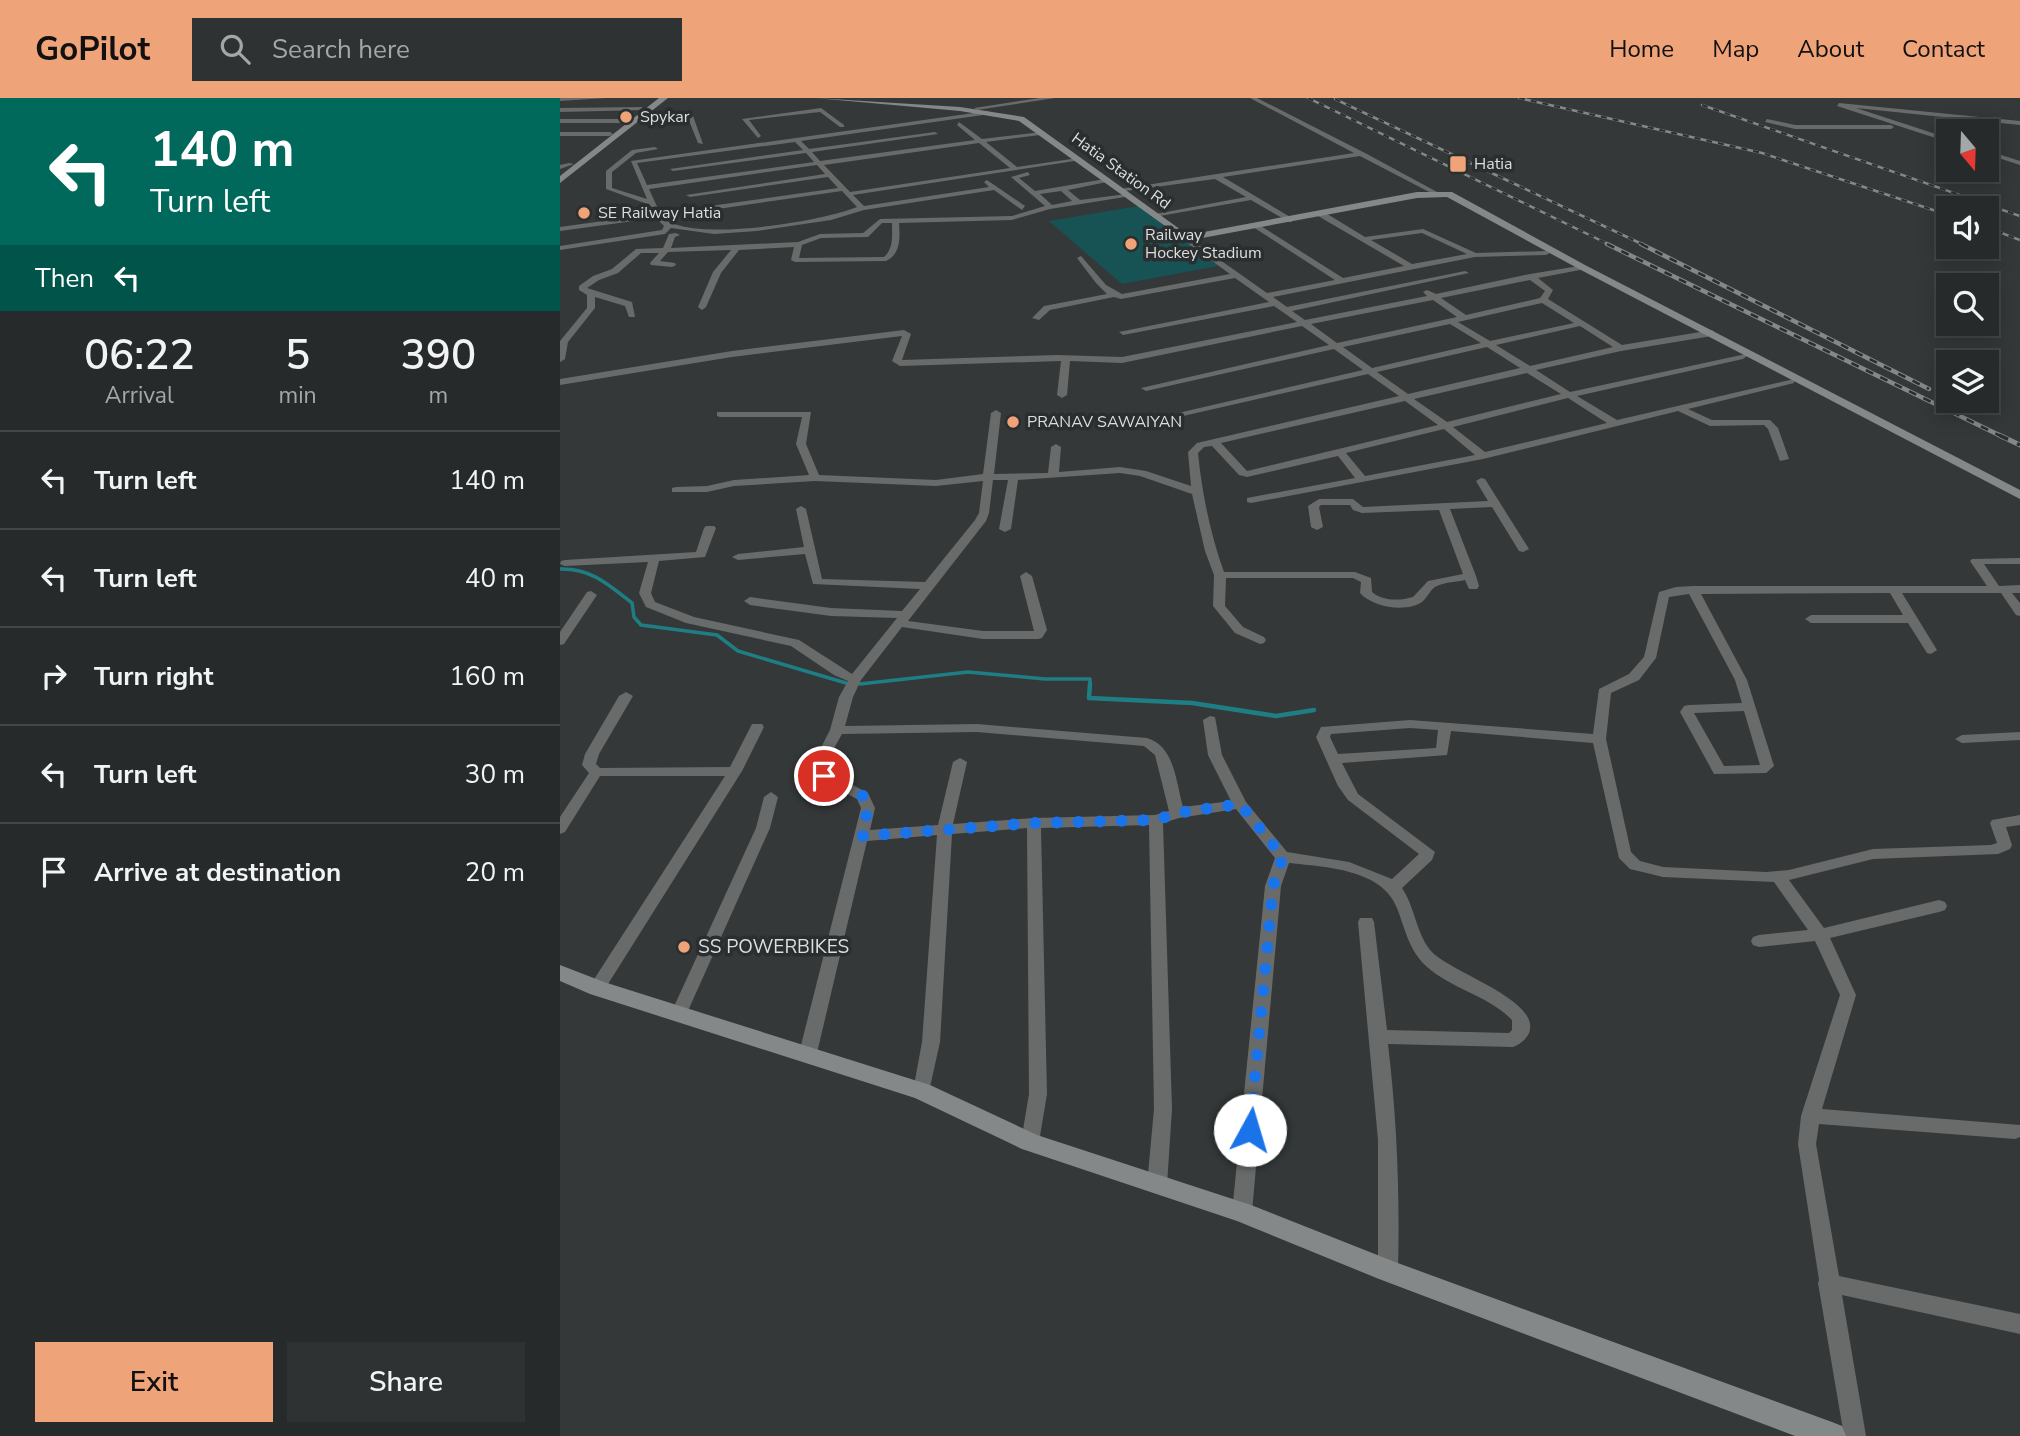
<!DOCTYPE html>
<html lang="en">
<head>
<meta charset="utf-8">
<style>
  :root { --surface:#272a2a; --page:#2f3232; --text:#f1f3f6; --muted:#a4a7a8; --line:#434647; --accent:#efa378 }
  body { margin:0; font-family:"Nunito Sans",sans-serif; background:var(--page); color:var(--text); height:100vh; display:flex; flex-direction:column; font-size:26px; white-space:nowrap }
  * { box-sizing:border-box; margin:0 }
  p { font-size:23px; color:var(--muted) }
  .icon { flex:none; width:38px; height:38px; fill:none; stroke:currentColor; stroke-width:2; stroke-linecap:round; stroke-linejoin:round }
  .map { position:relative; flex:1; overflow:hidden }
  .side { display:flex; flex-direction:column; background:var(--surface); width:560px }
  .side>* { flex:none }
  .banner { background:#00695c; color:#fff; overflow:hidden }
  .needle { width:46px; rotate:161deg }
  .buttons { position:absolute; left:1376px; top:21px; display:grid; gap:14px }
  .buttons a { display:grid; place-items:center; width:63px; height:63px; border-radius:0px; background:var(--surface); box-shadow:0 4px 18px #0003,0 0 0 2px var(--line); font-size:35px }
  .pin { position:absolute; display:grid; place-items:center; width:60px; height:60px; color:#fff; margin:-30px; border:4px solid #fff; border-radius:50%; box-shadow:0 2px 7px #0007 }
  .me { position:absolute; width:77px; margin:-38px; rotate:6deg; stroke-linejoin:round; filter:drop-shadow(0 0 5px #0008) }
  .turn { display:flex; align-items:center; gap:24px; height:147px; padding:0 35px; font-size:32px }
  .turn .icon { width:91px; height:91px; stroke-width:2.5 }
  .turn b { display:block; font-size:49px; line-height:60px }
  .then { display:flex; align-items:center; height:66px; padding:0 35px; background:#0003; gap:14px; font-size:26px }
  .eta { display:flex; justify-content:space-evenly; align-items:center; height:119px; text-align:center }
  .eta b { font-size:42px; font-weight:600; line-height:49px }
  .button { display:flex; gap:14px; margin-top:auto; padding:14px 35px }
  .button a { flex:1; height:80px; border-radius:0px; background:var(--accent); color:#111; font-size:28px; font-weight:600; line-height:80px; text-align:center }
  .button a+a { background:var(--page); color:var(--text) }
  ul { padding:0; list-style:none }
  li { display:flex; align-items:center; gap:21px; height:98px; padding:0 35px; border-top:2px solid var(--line) }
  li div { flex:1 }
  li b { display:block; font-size:26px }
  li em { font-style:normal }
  header { display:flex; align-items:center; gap:42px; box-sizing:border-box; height:98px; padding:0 35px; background:var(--accent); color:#111 }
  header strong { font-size:33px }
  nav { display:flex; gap:38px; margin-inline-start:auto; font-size:24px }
  .search { width:490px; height:63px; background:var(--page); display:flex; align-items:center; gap:18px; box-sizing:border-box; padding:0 24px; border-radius:0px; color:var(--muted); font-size:26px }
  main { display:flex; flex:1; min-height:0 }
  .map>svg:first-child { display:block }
</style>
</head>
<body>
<header>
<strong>GoPilot</strong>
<div class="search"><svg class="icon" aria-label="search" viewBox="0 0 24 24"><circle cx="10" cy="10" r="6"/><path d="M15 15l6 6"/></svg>Search here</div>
<nav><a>Home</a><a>Map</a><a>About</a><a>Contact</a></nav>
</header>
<main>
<section class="side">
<div class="banner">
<div class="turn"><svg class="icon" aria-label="left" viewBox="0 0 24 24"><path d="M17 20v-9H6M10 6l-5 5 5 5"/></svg><div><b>140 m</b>Turn left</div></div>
<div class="then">Then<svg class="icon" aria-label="left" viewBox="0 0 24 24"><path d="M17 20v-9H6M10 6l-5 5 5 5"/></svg></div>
</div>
<div class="eta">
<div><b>06:22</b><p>Arrival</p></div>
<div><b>5</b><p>min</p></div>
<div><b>390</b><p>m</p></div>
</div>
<ul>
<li><svg class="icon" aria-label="left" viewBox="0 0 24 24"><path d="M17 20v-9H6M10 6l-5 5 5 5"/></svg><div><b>Turn left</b></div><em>140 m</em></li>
<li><svg class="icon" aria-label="left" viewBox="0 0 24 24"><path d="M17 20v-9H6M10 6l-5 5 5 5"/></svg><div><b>Turn left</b></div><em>40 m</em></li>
<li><svg class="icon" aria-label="right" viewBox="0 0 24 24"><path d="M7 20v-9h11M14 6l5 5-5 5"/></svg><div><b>Turn right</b></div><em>160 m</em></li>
<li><svg class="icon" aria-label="left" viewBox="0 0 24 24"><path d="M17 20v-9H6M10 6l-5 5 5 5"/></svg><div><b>Turn left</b></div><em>30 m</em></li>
<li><svg class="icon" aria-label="arrive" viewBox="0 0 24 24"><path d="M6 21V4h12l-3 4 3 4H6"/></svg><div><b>Arrive at destination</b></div><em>20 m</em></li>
</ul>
<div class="button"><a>Exit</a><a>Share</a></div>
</section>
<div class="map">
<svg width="1460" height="1338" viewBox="0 0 1460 1338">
  <rect width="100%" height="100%" fill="#343838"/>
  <path fill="#175255" d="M578 108 658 168 562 186 489 123Z"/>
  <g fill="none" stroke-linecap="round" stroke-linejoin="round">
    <path stroke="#1e7e83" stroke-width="3.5" d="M0 471C31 470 49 487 72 505L74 519 81 527 157 537 178 553 286 585
      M300 586 408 574 485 581H530V588"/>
    <path stroke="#1e7e83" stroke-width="4.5" d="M530 586 529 600 632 605 716 618 754 612"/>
    <path fill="#696b6b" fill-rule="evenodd" d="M0 0H47L0 3Z
      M479 0H495L417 12 414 10Z
      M690 0H697L805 55 879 95 873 96 800 58 663 79 732 120V124H729L691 102 594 119 590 117 686 99 655 81 558 94 560 91 794 55Z
      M1279 5 1460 23V27L1296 10 1388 40V44L1277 8Z
      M82 9 84 12 0 14V10Z
      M261 10 284 27V29H280L260 14 189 22 201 38 198 40 182 21Z
      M129 13 132 15 143 46 138 45 126 15Z
      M428 13 430 16 241 43 249 51 375 34 378 36 252 54 260 63 415 42 397 27 399 24 422 41 482 34 480 37 426 44 457 69 518 60 521 62 293 97 304 108 429 89 424 84 427 82 465 108 462 112 434 92 304 112 271 122 197 133 154 136 111 130 105 136 0 152V148L102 132 104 128 96 120 0 133V129L94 116 90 107 46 91V73L72 52 95 49 98 51 76 55 52 74V90L87 101 71 63ZM235 44 243 52 110 71 113 73 246 55 254 64 87 87 77 65ZM419 45 450 70 290 94 264 67ZM257 67 265 76 126 97 130 99 268 79 278 90 100 115 89 91ZM282 93 297 109C264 123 128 146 103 119Z
      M0 21H67L70 23 67 25H0Z
      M1207 21 1235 27H1331L1334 29 1331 31H1235L1205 24Z
      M0 34H50L53 36 50 38H0Z
      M1426 52 1460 63V67L1426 56Z
      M9 65 14 66 0 71V67Z
      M468 74 470 77 459 80 475 93 545 81 547 84 508 92 520 102 567 96 571 98 490 111 452 122 339 125C340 140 341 156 326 163L235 164 231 162 234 149 179 152 161 175 146 209 142 212 138 209 153 174 171 152 108 154 100 163 115 165 116 167 112 169 91 167 90 165 99 155H81L58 175 39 182 27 190 72 204 75 219H69L65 208 35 199V210L8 244 5 261 0 264V243L27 210V197L19 192V188L33 178 52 171 76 151 103 150 109 136 116 135 120 137 115 139 111 150 238 144 260 136 303 135 320 121 452 118 485 108 451 79ZM501 93 512 103 492 107 480 96ZM322 125H332C332 137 334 150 324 159L239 160 242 147 261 140 308 139Z
      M758 114H764L805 139 863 131 916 155 986 153 990 155 986 157 915 159 713 199 727 209 905 173 909 175 732 213 745 222 867 198 863 194 867 192 876 196 970 176 1025 167V171L978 180 993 192 988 201 1062 247 1152 232 1156 235 1152 238 1061 253 976 272 1010 294 1186 256 1187 258 1183 261 1017 298 1057 322 1234 281V285L1128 311 1152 322H1210L1218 330 1229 361 1220 363 1208 331 1204 327 1150 328 1118 313 923 361 691 405 687 404V400L795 380 778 358 687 379 679 377 652 348 644 349 638 355C642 395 650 435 664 474H795L811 480 812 494C822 503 840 503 853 499L868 483 903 476 879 412 802 415 793 412 790 407H761L759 409 763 429 757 432 751 429 748 408 759 401H793L803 409 928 403 916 383 921 380 925 381 969 451 963 454 959 453 932 409 890 411 916 478 919 488 917 491H909L905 482C897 484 885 484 877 488 871 490 868 499 862 504 846 515 812 509 800 495L801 484 793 480H666L665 508 683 529 704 539 706 542 704 545 700 546 675 535 653 508 654 477 645 453 632 396 580 378 560 375 458 382 451 431 445 434 439 431 448 382H433L429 415 426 423 348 523 423 533H474L460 478 466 474 472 478 487 532 482 540 478 541H423L342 529 301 582 293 599 285 628 417 626 587 640C615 648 616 685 623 709L671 703 648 657 643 622 650 618 655 619 662 657 686 704 727 754 789 764 832 781 859 756 788 702 778 688 756 639 761 629 850 622 1033 636 1039 591 1069 576 1084 559 1099 494 1116 489 1133 488H1427L1410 463 1412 461 1460 460V466H1424L1439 488 1460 487V495H1452L1460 505V518L1456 517 1441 495H1342L1377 552 1371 556 1367 555 1348 525H1251L1245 521 1251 517H1343L1330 495 1141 496 1187 582 1214 668 1206 675 1154 676 1120 614 1124 608 1129 607 1182 605 1175 582 1129 496 1109 499 1096 560 1079 582 1051 595 1046 641 1071 754 1080 763 1103 769 1206 774 1229 772 1313 751 1431 747 1437 745 1430 725 1432 722 1460 717V727L1446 729 1452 747 1450 751 1438 756 1313 761 1229 782 1264 830 1379 802 1385 804 1387 808 1385 812 1379 814 1270 840 1296 897 1262 1011 1460 1027V1039L1455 1041 1259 1026 1256 1046 1279 1178 1460 1216V1236L1282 1197 1306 1338H1284L1258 1185 1259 1182 1238 1046 1241 1018 1280 897 1255 843 1199 849 1193 847 1191 843 1193 839 1199 837 1248 832 1214 784 1103 779 1070 771 1059 760 1033 645 891 633 887 657 782 665 798 696 875 754 872 762 842 790C855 809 856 835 871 853 889 874 982 902 969 935 966 942 959 947 953 949L828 946C837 1022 840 1097 838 1173L835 1179 828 1182 821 1179 818 1173V1042L798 824 800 820H812L814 824 827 932 949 935 952 932V922C928 897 891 891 866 868 849 852 845 831 837 810 822 771 765 769 729 765L721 788 692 1114 689 1120 682 1122 675 1120 672 1114 705 788 715 760 676 711 619 720 603 725 612 1011 607 1087 604 1093 597 1095 590 1093 587 1087 594 1011 589 727 481 730 487 996 479 1044 477 1049 470 1052 463 1049 461 1044 469 996 467 730 392 736 380 944 368 998 362 1000 356 998 353 993 362 944 377 737 307 743 257 955 254 960 248 962 242 960 239 955 301 710 297 701 259 681 254 672V663L270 632 279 599 288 583 274 577 231 548 126 525 86 509 79 495 88 464 5 468 0 466 1 463 5 462 136 454 144 430 146 428H154L156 430 145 459 99 463 91 495 95 504 134 519 239 542 292 576 337 520 271 518 190 507 184 503 190 499 271 510 342 513 360 491 253 486 245 456 178 462 172 459 178 456 244 449 236 411 241 408 246 411 262 481 365 484 415 422 419 415 423 383 376 388 255 383 174 388 147 394H112V390L116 389 147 388 174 382 249 377 236 346 242 319H160L157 318V314H251L246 346 259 377 376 382 423 376 431 315 436 312 441 315 434 376 488 375 491 349 496 346 501 349 499 374 560 369 586 373 631 388 628 354 637 345 839 298 808 276 623 318 618 315 803 272 774 251 586 293 581 290 769 247 742 228 562 265 510 263 507 297 502 300 497 297 501 263 340 268 332 263 342 238 172 259 0 287V281L172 253 344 232 351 236 342 262 497 257 562 259 737 224 714 208 563 237 559 234 709 204 675 180 561 201 554 199 490 212 479 222 472 220 484 208 547 196 536 185 517 160 521 158 546 187 562 196 670 176 623 142V138H626L707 195 775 182 693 129V125H696L783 180 844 168 758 118ZM862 135 907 156 852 166 811 142ZM970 182 985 193 980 200 906 217 881 200ZM873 202 897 219 777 245 751 226ZM982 205 1014 225 930 243 898 224ZM890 226 921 245 812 270 783 249ZM1020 228 1053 249 970 268 936 247ZM927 249 960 270 848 296 817 274ZM967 275 1001 296 887 324 854 301ZM1008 300 1047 325 925 354 893 329ZM845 303 878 327 687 373 661 345ZM884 331 915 357 805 378 786 355ZM1184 613 1200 667 1164 668 1134 615ZM850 630 878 632 876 650 778 656 770 639 771 636ZM417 634 584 648 595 657 609 713 595 717 474 720 393 726 407 664 400 660 393 664 378 727 310 732 315 710 308 695 270 675C266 661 275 649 282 636Z
      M31 493 37 497 4 546 0 547V534L27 494Z
      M66 594 73 598 39 656 36 666 40 670 170 669 192 626H202L204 629 182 673 43 894 37 896 31 894 29 890 31 886 165 678H40L5 734 0 736V719L29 675 22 667 25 656 59 598Z
      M1460 634V642L1402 645 1395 641 1402 637Z
      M211 694 218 699 210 730 127 915 125 920 119 921 113 920 111 915 196 730 204 699Z"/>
    <path fill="#848888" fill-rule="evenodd" d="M99 0H108L0 85V78Z
      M255 0 400 9 464 19 628 137 857 94H892L1025 167 1460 392V401L1019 171 887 99 857 100 626 143 459 23 400 13Z
      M0 867 44 884 370 987 477 1037 691 1107 835 1164 1272 1324 1282 1328 1286 1338H1235L819 1181 677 1123 462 1051 355 1000 30 896 0 883Z"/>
    <defs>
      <path id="rail-far2" d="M748 0 1050 147
        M959 0 1202 55 1388 117
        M775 1 1084 147
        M1142 7 1460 118
        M1426 129 1460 142"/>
      <path id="rail-far1" d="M1047 146 1443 339
        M1081 146 1369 291"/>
      <path id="rail" d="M1439 337 1460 347"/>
    </defs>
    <use href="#rail-far2" stroke="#848888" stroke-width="2.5"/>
    <use href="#rail-far1" stroke="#848888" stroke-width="4.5"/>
    <use href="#rail" stroke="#848888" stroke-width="5"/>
    <use href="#rail-far2" stroke="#2a2e2e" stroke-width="2" stroke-dasharray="6" stroke-linecap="butt"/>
    <use href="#rail-far1" stroke="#2a2e2e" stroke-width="2.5" stroke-dasharray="8" stroke-linecap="butt"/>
    <use href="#rail" stroke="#2a2e2e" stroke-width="3.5" stroke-dasharray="10" stroke-linecap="butt"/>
  </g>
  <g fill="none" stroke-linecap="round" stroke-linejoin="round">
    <path stroke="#1a73e8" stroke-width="12" stroke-dasharray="0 21.6" d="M264 678 303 698 308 710 302 738 474 725 596 722 617 715 680 706 723 759 713 788 690 1032"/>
  </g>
  <g fill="#efa378" stroke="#2a2e2e" stroke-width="2.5">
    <circle cx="66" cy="19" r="7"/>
    <rect x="889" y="57" width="18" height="18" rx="3.5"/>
    <circle cx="24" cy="115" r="7"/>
    <circle cx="571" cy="146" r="7"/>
    <circle cx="453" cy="324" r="7"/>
    <circle cx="124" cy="849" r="7"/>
  </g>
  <g text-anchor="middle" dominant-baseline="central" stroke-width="7" stroke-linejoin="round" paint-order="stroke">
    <g font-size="16" fill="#dcdfdf" stroke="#2a2e2e" text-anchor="start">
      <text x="80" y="19">Spykar</text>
      <text x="914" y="66">Hatia</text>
      <text x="38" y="115">SE Railway Hatia</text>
      <text x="585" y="137">Railway<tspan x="585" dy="18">Hockey Stadium</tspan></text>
      <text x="467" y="324">PRANAV SAWAIYAN</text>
    </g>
    <g font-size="16" fill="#dcdfdf" stroke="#2a2e2e">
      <text transform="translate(561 73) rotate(36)">Hatia Station Rd</text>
    </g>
    <g font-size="19" fill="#dcdfdf" stroke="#2a2e2e" text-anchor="start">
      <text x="138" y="849">SS POWERBIKES</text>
    </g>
  </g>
</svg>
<div class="buttons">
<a><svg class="needle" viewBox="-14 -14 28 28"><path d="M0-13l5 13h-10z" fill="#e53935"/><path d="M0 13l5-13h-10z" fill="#a4a7a8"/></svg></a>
<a><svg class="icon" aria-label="sound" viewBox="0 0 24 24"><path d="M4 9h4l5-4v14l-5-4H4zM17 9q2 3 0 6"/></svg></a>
<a><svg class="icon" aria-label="search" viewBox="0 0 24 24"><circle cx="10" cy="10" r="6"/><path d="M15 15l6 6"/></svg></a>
<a><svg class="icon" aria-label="layers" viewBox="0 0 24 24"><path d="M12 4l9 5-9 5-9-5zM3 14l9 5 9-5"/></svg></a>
</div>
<div class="pin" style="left:264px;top:678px;background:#d93025"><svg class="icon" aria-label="arrive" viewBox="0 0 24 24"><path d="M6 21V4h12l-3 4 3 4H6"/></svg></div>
<svg class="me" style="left:690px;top:1032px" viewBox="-20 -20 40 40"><circle r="19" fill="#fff"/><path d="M0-13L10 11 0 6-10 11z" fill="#1a73e8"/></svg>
</div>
</main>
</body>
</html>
